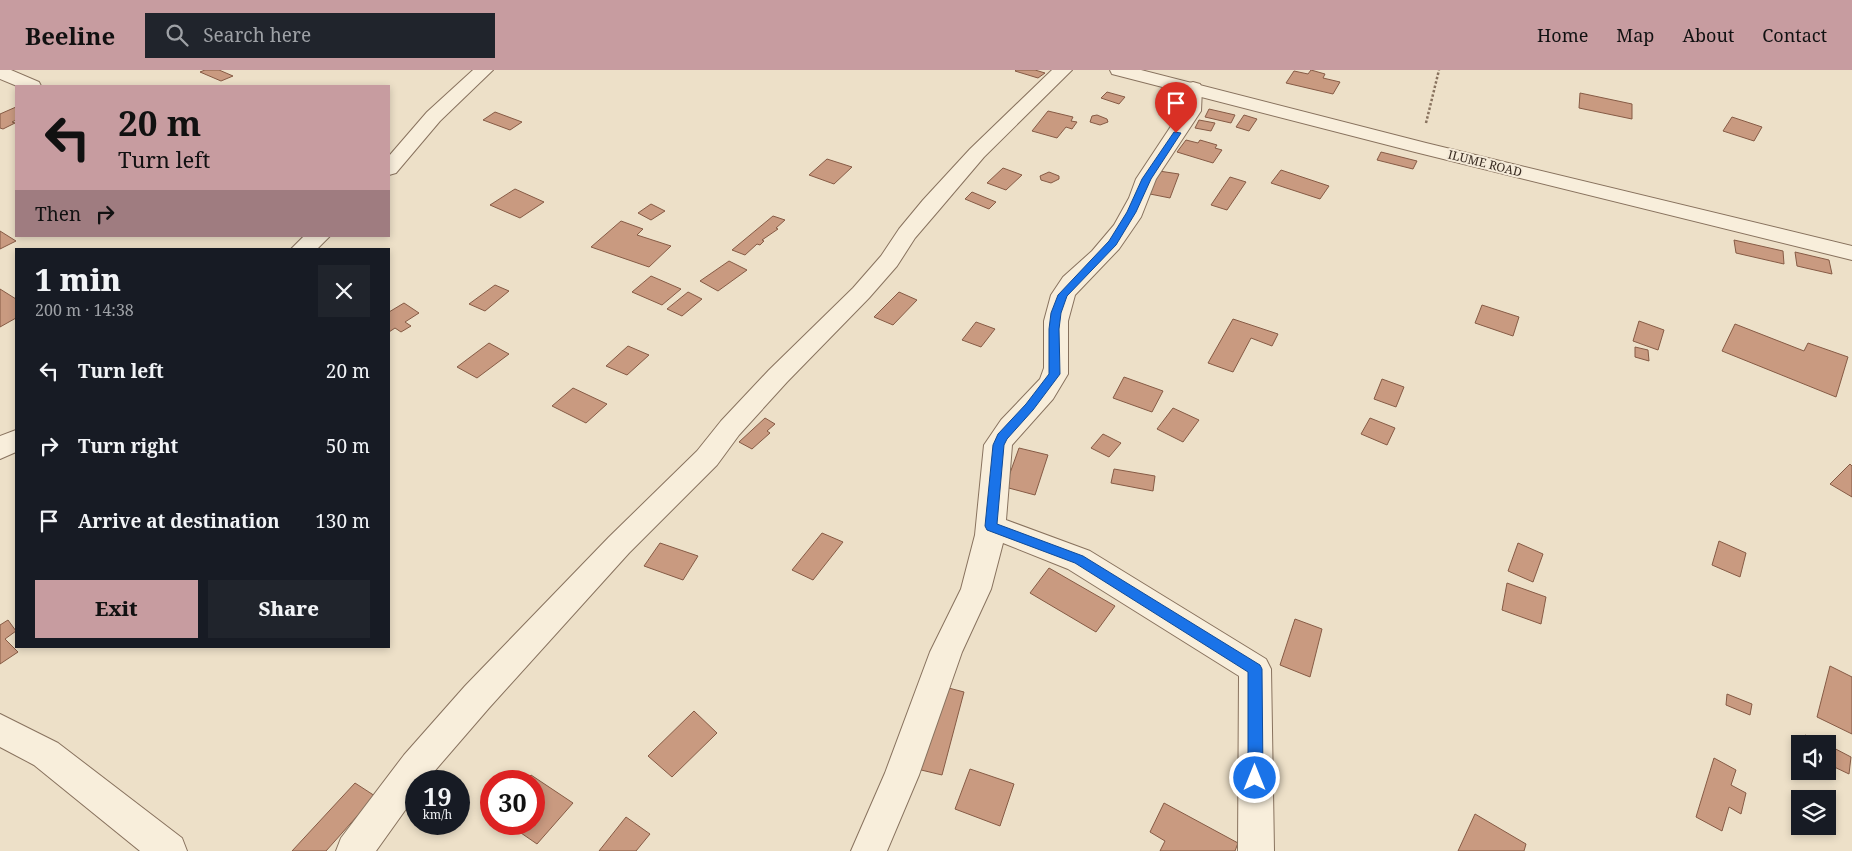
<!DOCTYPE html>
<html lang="en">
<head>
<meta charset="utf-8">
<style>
  :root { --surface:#171b24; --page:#20242c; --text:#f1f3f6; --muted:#9ea1a6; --accent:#c79ca0 }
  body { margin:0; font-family:"Noto Serif",serif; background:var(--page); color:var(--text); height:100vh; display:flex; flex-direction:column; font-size:19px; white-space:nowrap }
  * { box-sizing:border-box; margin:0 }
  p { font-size:16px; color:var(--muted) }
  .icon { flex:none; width:28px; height:28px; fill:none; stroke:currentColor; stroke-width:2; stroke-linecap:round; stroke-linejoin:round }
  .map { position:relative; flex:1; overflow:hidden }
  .details { position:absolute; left:15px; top:178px; width:375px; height:400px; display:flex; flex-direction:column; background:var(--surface); border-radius:0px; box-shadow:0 2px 8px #0003 }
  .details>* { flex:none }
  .top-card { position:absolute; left:15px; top:15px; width:375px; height:152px; border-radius:0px; box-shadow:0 2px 8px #0003; background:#c79ca0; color:#111; overflow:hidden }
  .buttons { position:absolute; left:1791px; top:665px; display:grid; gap:10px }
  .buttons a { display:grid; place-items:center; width:45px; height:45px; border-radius:0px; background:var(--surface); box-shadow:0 2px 8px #0003; font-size:25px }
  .speed { position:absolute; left:405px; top:700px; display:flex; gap:10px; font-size:25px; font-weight:700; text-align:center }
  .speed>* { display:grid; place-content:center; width:65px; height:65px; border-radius:50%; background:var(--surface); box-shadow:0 2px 8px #0003; line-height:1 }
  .speed small { font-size:12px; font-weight:400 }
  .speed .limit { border:8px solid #d22; background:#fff; color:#111 }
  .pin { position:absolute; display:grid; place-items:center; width:42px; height:42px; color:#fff; margin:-51px -21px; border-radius:50% 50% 50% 0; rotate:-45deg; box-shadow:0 0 5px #0007 }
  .pin .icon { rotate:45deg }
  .me { position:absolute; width:55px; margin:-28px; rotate:0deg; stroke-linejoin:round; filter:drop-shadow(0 0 4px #0008) }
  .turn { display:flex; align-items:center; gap:18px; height:105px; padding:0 20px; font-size:22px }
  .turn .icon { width:65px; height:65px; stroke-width:2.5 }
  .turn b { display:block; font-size:35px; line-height:42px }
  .then { display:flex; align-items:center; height:48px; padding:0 20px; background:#0003; gap:10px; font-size:19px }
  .round { display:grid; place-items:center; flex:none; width:52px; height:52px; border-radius:0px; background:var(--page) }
  .overview { display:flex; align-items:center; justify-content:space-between; height:85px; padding:0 20px }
  h1 { font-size:30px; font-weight:800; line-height:38px }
  .button { display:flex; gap:10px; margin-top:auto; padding:10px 20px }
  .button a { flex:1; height:58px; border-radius:0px; background:var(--accent); color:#111; font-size:20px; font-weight:800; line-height:58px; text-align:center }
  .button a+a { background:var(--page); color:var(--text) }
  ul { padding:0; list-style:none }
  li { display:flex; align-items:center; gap:15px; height:75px; padding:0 20px }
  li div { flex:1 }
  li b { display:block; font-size:19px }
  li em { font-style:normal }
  header { display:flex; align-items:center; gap:30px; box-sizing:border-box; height:70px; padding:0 25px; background:var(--accent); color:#111 }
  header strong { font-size:24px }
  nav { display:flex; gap:28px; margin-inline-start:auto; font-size:18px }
  .search { width:350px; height:45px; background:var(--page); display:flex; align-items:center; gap:12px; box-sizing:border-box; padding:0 18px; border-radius:0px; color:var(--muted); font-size:19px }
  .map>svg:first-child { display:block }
</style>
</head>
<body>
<header>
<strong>Beeline</strong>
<div class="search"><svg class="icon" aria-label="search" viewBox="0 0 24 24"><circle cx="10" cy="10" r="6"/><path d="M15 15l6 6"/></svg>Search here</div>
<nav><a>Home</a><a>Map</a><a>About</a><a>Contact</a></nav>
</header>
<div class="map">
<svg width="1852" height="781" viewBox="0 0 1852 781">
  <rect width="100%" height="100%" fill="#ede0c8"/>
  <path fill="#c99a80" stroke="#865b45" d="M205 0H219L233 6 221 11 200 2Z
    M1016 0H1035L1045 3 1038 8 1015 1Z
    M1311 0 1325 4 1323 8 1340 12 1333 24 1286 13 1294 1 1308 4Z
    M1107 22 1125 27 1119 34 1101 28Z
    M1580 23 1632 34V49L1579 38Z
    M16 37V50L12 52 15 53 3 59 0 58V44Z
    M1209 39 1235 45 1231 53 1205 47Z
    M1048 41 1073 47 1071 51 1077 52 1072 59 1066 57 1057 68 1032 61Z
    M495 42 522 52 510 60 483 50Z
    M1097 45 1107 49 1108 52 1100 55 1090 52 1092 46Z
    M1244 45 1257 49 1249 61 1236 57Z
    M1732 47 1762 57 1754 71 1723 61Z
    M1199 50 1215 53 1211 61 1195 58Z
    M1186 70 1198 73 1200 70 1217 75 1215 78 1222 80 1213 93 1177 82Z
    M1381 82 1417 91 1413 99 1377 90Z
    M827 89 852 97 834 114 809 105Z
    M1003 98 1022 105 1006 120 987 113Z
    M1281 100 1329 116 1320 129 1271 113Z
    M1159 101 1179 104 1170 128 1150 124Z
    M1049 102 1059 106V109L1051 113 1041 110 1040 106Z
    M1230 107 1246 112 1227 140 1211 135Z
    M515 119 544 132 520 148 490 135Z
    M972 122 996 132 989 139 965 129Z
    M651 134 665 141 651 150 638 143Z
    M773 146 785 150 776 158 778 159 762 170 764 171 760 175 757 174 745 185 732 180Z
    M621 151 643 159 637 165 671 176 649 197 591 177Z
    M0 161 16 171 0 179Z
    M1734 170 1783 181 1784 194 1736 183Z
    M1795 182 1829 190 1832 204 1797 196Z
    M729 191 747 200 718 221 700 211Z
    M651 206 681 219 662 235 632 222Z
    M495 215 509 221 485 241 469 234Z
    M0 219 16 229V248L0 257Z
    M688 222 702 229 682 246 667 239Z
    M899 222 917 230 893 255 874 247Z
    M404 233 419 243 405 252 411 256 401 262 395 258 389 262V242Z
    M1482 235 1519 247 1513 266 1475 253Z
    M1233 249 1278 264 1272 276 1251 268 1233 302 1208 293Z
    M1639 251 1664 260 1658 280 1633 271Z
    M976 252 995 259 981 277 962 270Z
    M1735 254 1804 281 1808 273 1848 287 1836 327 1722 281Z
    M489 273 509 284 477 308 457 297Z
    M628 276 649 285 627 305 606 296Z
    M1635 277 1648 280 1649 291 1635 287Z
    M1124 307 1163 321 1152 342 1113 328Z
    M1382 309 1404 317 1396 337 1374 329Z
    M573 318 607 334 586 353 552 336Z
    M1173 338 1199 350 1183 372 1157 359Z
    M765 348 775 354 767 361 770 363 752 379 739 372Z
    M1370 348 1395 358 1387 375 1361 364Z
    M1103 364 1121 373 1109 387 1091 378Z
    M1019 378 1048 385 1035 425 1005 417Z
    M1850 394 1852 396V427L1830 414Z
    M1114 399 1155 406 1153 421 1111 413Z
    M822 463 843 472 813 510 792 500Z
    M1719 471 1746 483 1740 507 1712 495Z
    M660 473 698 486 683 510 644 496Z
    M1518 473 1543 484 1533 512 1508 501Z
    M1049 498 1115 536 1096 562 1030 523Z
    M1507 513 1546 527 1541 554 1502 540Z
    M1295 549 1322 559 1310 607 1280 595Z
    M8 550 16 561 5 569 18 582 0 594V555Z
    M1830 596 1852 607V664L1817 647Z
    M941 616 964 622 942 705 917 699Z
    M1727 624 1752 634 1750 645 1726 635Z
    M694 641 717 663 672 707 648 686Z
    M1805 665 1824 674H1803Z
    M1828 675 1851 687 1849 704 1828 694Z
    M1714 688 1736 700 1731 715 1746 723 1741 744 1729 737 1722 761 1696 747Z
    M970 699 1014 714 1000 756 955 739Z
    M531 705 573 733 537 774 508 754H534V711H525Z
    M355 713 375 726 326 781H292Z
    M1164 733 1238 773 1235 781H1160L1165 771 1150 762Z
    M1475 744 1526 774 1524 781H1458Z
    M626 747 650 764 636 781H599Z"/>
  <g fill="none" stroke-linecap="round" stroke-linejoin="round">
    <defs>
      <path id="minor" d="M0 0H11L39 12 41 16H17L0 9Z
        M473 0H493L440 51 396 103 389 105V86L427 42Z
        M1052 0H1072L984 87 939 140 915 168 897 196 869 228 787 312 739 365 717 395 629 483 489 638 426 711H416V725L376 781H336L341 768 404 685 465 616 609 467 697 381 721 351 769 300 853 218 881 186 899 159 923 130 970 79Z
        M1193 12 1200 14 1202 18 1201 41 1156 109 1141 147 1119 179 1075 225 1068 251V304L1053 329 1012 375 1006 450 1090 481 1266 589 1271 599 1274 781H1238L1239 606 1068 499 1003 473 991 519 962 582 919 705 887 781H851L885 703 930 582 961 519 975 465 984 375 1001 350 1040 309 1044 298V251L1051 225 1063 207 1092 181 1114 155 1129 128 1136 109 1181 41 1184 18 1186 14Z
        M304 166H330L317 179H291Z
        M16 360V382L0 389V366Z
        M0 644 58 673 182 768 187 781H140L34 695 0 677Z"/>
      <path id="tertiary" d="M1110 0H1141L1426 73 1852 176V190L1415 82 1112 4Z"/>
    </defs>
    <use href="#minor" stroke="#88725e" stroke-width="2"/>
    <use href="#tertiary" stroke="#88725e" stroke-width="2"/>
    <path stroke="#88725e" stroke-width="2.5" stroke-dasharray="2.5 2" stroke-linecap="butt" d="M1426 53 1439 0"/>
    <use href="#minor" fill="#f8eedb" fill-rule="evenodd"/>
    <use href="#tertiary" fill="#f8eedb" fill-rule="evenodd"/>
  </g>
  <path fill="#1a73e8" stroke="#114b97" d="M1174 62 1181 63 1151 109 1136 142 1116 175 1067 226 1061 243 1059 259 1060 304 1033 340 1007 369 1004 375 997 454 1083 486 1260 595 1262 599 1263 708 1260 713 1255 715 1250 713 1248 708V602L1075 493 987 460 985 456 993 375 998 364 1026 334 1049 304V259L1051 243 1058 225 1109 171 1127 142 1142 109Z"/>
  <g text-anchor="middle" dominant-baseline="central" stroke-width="4" stroke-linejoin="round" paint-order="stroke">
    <g font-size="12" fill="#392b21" stroke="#f4ead8">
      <text transform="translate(1485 93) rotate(14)">ILUME ROAD</text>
    </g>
  </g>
</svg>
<div class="buttons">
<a><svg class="icon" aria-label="sound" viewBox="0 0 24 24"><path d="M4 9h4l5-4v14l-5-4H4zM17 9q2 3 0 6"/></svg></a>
<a><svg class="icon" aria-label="layers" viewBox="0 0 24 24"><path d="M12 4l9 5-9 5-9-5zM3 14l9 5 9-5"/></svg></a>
</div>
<div class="speed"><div>19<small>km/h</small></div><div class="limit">30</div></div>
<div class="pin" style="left:1176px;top:63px;background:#d93025"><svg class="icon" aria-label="arrive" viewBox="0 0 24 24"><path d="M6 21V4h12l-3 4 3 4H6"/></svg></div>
<svg class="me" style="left:1255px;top:708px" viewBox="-20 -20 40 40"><circle r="17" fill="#1a73e8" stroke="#fff" stroke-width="3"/><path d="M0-11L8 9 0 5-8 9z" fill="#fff"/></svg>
<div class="top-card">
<div class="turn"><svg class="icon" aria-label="left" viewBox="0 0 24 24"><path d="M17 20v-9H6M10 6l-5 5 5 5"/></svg><div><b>20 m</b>Turn left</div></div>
<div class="then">Then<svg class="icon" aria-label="right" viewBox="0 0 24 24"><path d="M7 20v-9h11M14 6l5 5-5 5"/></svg></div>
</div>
<section class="details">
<div class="overview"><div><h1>1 min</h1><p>200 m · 14:38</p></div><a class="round"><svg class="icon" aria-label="close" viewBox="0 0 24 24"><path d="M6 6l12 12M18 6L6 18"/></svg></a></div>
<ul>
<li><svg class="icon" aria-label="left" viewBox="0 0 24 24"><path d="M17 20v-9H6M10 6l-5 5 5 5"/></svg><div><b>Turn left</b></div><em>20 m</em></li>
<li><svg class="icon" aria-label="right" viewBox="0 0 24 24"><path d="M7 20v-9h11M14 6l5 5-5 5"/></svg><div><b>Turn right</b></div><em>50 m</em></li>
<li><svg class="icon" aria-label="arrive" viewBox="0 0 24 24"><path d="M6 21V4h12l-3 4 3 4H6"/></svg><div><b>Arrive at destination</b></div><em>130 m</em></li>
</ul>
<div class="button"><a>Exit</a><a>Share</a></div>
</section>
</div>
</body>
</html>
